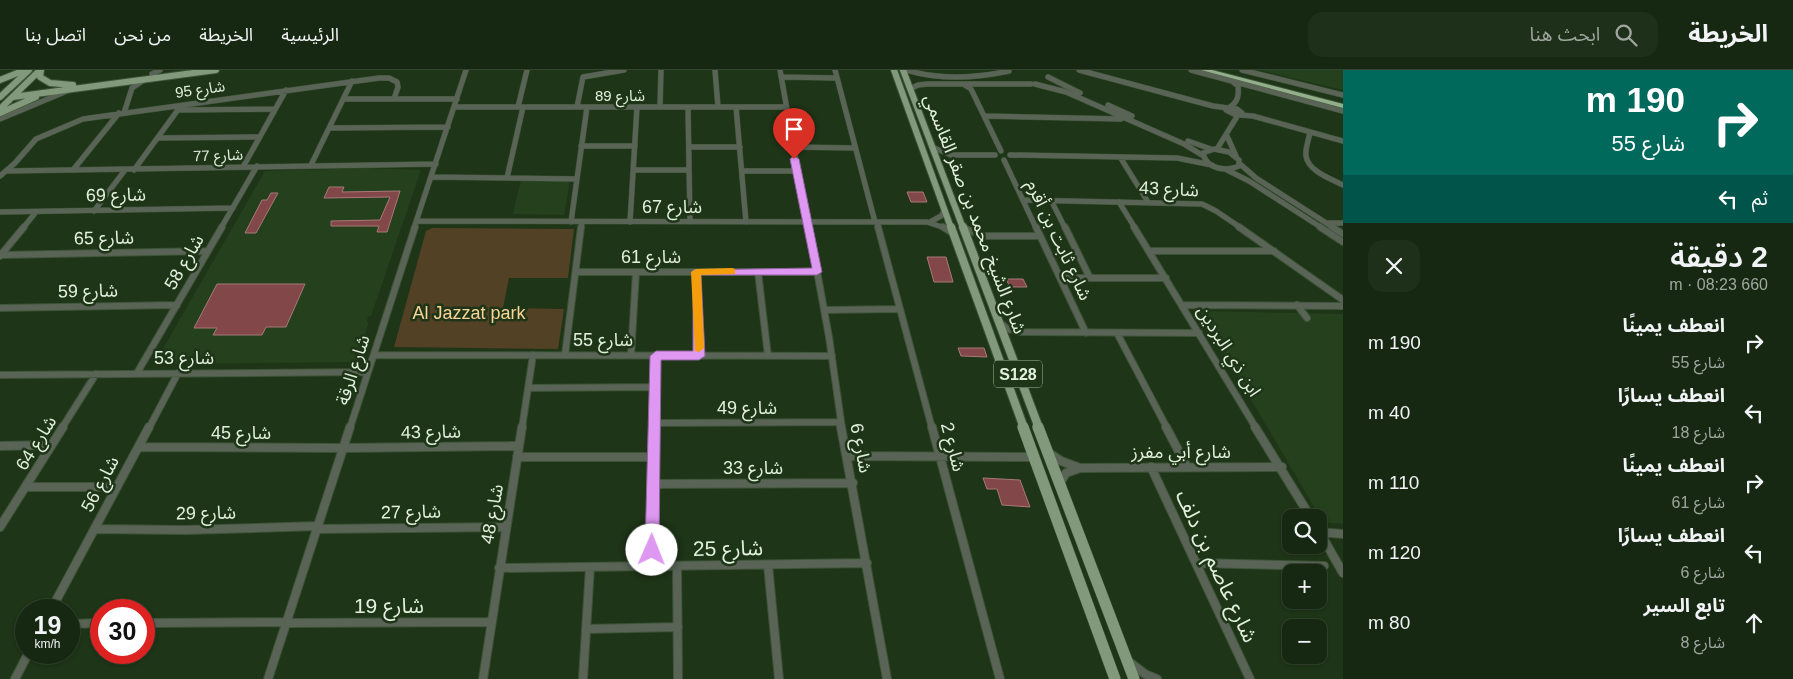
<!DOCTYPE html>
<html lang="ar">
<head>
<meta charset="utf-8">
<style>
  :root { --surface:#162811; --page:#1f301a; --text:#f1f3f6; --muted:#9ea69f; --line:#354431 }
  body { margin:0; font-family:Helvetica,"Noto Sans Arabic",sans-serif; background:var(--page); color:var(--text); direction:rtl; height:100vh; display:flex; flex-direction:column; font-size:19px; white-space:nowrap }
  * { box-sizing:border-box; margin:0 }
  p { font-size:16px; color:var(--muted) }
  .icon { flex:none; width:28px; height:28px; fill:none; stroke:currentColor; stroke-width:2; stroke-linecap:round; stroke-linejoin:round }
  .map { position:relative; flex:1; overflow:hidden; direction:ltr }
  .details { display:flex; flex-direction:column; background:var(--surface); width:450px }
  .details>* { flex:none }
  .guide { background:#00695c; color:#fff; overflow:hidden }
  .controls { position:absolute; left:1282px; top:439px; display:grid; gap:10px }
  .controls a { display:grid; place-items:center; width:45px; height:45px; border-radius:10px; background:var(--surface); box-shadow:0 1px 4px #0004,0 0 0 1px var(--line); font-size:25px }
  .speed { position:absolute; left:15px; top:529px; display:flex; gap:10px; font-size:25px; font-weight:700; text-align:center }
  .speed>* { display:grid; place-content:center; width:65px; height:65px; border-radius:50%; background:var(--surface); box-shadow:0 1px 4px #0004,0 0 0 1px var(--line); line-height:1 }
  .speed small { font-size:12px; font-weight:400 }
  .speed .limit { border:8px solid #d22; background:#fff; color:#111 }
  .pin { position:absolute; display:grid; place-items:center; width:42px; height:42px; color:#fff; margin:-51px -21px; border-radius:50% 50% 50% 0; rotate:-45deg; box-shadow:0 0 5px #0007 }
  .pin .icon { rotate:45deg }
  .me { position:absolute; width:55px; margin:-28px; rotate:1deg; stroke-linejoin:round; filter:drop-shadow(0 0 4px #0008) }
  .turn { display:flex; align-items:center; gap:18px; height:105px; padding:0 25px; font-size:22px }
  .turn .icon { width:65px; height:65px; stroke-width:2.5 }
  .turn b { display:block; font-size:35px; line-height:42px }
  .then { display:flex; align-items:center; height:48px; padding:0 25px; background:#0003; gap:10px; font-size:19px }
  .round { display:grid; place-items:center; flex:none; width:52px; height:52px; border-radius:15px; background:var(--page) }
  .summary { display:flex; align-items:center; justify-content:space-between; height:85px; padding:0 25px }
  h1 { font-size:30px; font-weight:600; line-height:38px }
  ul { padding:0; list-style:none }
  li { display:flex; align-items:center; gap:15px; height:70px; padding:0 25px }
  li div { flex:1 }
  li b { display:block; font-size:19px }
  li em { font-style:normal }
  header { display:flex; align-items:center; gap:30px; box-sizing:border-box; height:70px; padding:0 25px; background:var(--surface); border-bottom:1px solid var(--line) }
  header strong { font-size:24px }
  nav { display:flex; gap:28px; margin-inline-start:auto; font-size:18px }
  .search { width:350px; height:45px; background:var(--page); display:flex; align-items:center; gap:12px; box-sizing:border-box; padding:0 18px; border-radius:15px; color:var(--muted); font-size:19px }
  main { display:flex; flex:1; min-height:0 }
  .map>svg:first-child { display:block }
</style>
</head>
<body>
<header>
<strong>الخريطة</strong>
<div class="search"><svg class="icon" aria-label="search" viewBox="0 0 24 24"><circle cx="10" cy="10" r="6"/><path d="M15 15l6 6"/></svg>ابحث هنا</div>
<nav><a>الرئيسية</a><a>الخريطة</a><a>من نحن</a><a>اتصل بنا</a></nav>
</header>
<main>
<section class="details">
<div class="guide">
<div class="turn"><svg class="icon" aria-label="right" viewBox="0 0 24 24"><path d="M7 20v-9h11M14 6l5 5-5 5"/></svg><div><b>190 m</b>شارع 55</div></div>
<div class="then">ثم<svg class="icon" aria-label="left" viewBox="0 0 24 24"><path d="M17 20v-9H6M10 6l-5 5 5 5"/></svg></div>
</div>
<div class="summary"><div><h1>2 دقيقة</h1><p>660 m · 08:23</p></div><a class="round"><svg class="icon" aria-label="close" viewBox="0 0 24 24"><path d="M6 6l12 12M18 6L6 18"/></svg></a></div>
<ul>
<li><svg class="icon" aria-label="right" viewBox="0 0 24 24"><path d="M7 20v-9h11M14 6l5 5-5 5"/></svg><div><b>انعطف يمينًا</b><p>شارع 55</p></div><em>190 m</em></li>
<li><svg class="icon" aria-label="left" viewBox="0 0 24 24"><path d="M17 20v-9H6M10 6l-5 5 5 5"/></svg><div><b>انعطف يسارًا</b><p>شارع 18</p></div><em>40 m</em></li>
<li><svg class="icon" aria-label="right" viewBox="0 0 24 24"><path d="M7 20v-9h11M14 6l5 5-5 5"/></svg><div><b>انعطف يمينًا</b><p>شارع 61</p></div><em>110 m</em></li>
<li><svg class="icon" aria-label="left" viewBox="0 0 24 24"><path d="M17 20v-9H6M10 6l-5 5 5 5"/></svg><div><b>انعطف يسارًا</b><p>شارع 6</p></div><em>120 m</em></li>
<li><svg class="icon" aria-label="ahead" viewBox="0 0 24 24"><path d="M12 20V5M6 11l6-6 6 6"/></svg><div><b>تابع السير</b><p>شارع 8</p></div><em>80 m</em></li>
</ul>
</section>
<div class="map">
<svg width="1343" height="609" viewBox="0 0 1343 609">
  <rect width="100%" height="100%" fill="#1e3517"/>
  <path fill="#25401c" d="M1258 0H1343V20Z
    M368 98 421 100 371 246H368L367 252H369L357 289 351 292 160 294 157 289 265 101Z
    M521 110H567L570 112 564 145 513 144Z
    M1199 241 1343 244V454L1323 452Z"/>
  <path fill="#524124" d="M432 158 574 159 568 208H509L503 238 564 239 558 279 394 277 426 161Z"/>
  <path fill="#824749" stroke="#a87979" d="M329 117H344L342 122 400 121 387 162H377L379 156H331V151L380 150 390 127 324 128Z
    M907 122H923L927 132H911Z
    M271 123H278L256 163H245L262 130H267Z
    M927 187H946L953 212H934Z
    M1006 209H1023L1027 217H1010Z
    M217 214H305L286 257H266L262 265H213L217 258H194Z
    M958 278H984L987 287 961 286Z
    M983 408 1020 410 1030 437 1002 435 997 419H987Z"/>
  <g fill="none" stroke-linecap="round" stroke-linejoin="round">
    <defs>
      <path id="minor-far2" d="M715 0 718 37
        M780 0 807 152
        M835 0 875 152
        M906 0C939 10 976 8 1009 1
        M1079 0 1213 36 1228 38
        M1191 0 1343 41
        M1242 0 1343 25
        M152 4 160 0
        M781 7 836 8
        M1048 7 1080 23
        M963 14 971 19 1001 81
        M1035 14 1066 22 1184 74 1202 85
        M910 19 918 15 927 14H1031
        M344 29H457
        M1108 35 1132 46
        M455 37H786
        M518 37 527 0
        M577 37 583 7 624 0
        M660 37 661 0
        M688 37 690 152
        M736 37 746 152
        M1230 37C1238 32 1239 25 1238 16L1233 12
        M1228 38 1237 39 1242 43 1234 44 1226 40Z
        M178 40 275 39
        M124 43 132 18 144 10
        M1240 45 1253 46 1343 71
        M984 46 1121 49
        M0 49 67 21
        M329 58 448 57
        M1310 62C1309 69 1305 78 1306 86 1308 101 1331 109 1343 115
        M1227 66 1236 86
        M158 68 260 67
        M1188 71 1211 79
        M581 76H635
        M689 77H740
        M792 77 855 78
        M932 77 951 85H995
        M1214 79 1229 82 1239 90V96C1226 102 1206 99 1203 83Z
        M1217 79 1238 45
        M1010 85 1177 88 1212 95
        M1120 87 1148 132
        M1004 90 1036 158
        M1240 94 1256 108 1334 158
        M311 95 352 11
        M243 97 286 20
        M1225 99 1249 111 1322 158
        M73 100 119 43
        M134 100 180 37
        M634 100H689
        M6 101 436 94
        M742 101H796
        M0 106 15 93 36 69 83 49 379 8H389L397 12 398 17 394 29
        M432 107 577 109
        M507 108 523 37
        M1023 130 1202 134 1216 141 1241 158
        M1051 130 1065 158
        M1119 132 1135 158
        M94 141 125 100
        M0 142 233 138
        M417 151 927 152 945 158
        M571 152 587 37
        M630 152 637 37
        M808 152 809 158
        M877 152 879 158
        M930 152 941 146 945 140
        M1329 153H1343
        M23 158 36 142
        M221 158 257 96
        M414 158 466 0
        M581 158 582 152"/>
      <path id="minor-far1" d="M809 157 829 267 842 358
        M878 157 932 358
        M943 157 954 164
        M1036 157 1086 263
        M1065 157 1090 208
        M1134 157 1256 358
        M1239 157 1343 230
        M1320 157 1343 172
        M1332 157 1343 164
        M963 158 985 166H1040
        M1149 181H1274
        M1 185 208 181
        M0 186 24 157
        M576 202H817
        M696 202 699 286
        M758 202 768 286
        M1061 208H1166
        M1182 235 1343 236
        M1297 235 1307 248
        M0 238 177 235
        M824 240 900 239
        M999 252 1008 259 1021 262 1199 263
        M1117 263 1167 358
        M374 285 832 286
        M565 285 581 157
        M631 285 636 202
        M137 303 222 157
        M0 305 368 302
        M528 318 655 317
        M654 353 840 352
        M62 358 96 304
        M149 358 178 303
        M350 358 415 157
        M522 358 533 285
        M655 358 656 285"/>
      <path id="minor" d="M841 357 887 609
        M932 357 1000 609
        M1166 357 1187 397
        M1255 357 1311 448
        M0 376 51 375
        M139 377 343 378 519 376
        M1049 383 1061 391 1080 398
        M848 386 1035 387
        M517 387H653
        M1151 397 1250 609
        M1060 413 1066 403 1080 398 1282 397
        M653 414 853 413
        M26 417H117
        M0 457 63 357
        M95 459 186 460 318 456
        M317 459 506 457
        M1319 461 1343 503
        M1319 462 1343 464
        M1196 493 1324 496
        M768 495 779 609
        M652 496 655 357
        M677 496 678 609
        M499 498 867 493
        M51 540 149 357
        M144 553 287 552
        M286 553 491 552
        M69 554 101 553
        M586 559 678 557
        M1128 591 1145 604 1157 609
        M15 609 29 582
        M268 609 350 357
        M483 609 522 357
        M583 609 590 497"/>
      <path id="major-far2" d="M41 0 40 7 50 13 73 15
        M894 0 951 158
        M903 0 963 158
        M0 10 25 0
        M0 27 29 0
        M13 27 216 0
        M0 39 40 0
        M0 43 36 27"/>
      <path id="major-far1" d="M951 157 1024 358
        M963 157 1039 358"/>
      <path id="major" d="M1023 357 1115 609
        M1038 357 1134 609"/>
      <path id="highway" d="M1201 0H1212L1343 34V38Z"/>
    </defs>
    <use href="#minor-far2" stroke="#3d5337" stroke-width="6"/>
    <use href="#minor-far1" stroke="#3d5337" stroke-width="8"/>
    <use href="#minor" stroke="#3d5337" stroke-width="10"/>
    <use href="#major-far2" stroke="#3d5337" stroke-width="8"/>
    <use href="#major-far1" stroke="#3d5337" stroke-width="10"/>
    <use href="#major" stroke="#3d5337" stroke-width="12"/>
    <use href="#highway" stroke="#3d5337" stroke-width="2"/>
    <use href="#minor-far2" stroke="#596456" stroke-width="5"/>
    <use href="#minor-far1" stroke="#596456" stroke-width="6"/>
    <use href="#minor" stroke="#596456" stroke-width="8"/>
    <use href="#major-far2" stroke="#83997c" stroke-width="6"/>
    <use href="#major-far1" stroke="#83997c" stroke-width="8"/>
    <use href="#major" stroke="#83997c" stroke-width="11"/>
    <use href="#highway" fill="#93ae8b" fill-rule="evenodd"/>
  </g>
  <path fill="#de98f2" stroke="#90639d" d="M794 86 799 89 822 202 817 205H701L705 286 699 290H661L659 480 657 484 652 486 647 484 645 480 650 286 656 281H693V200L812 198 790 89Z"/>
  <path fill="#f59e0b" d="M732 198 735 199V204L701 205 704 278 699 282 695 281 691 202 696 199Z"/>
  <g text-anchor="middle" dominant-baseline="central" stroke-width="5" stroke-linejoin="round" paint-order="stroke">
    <g font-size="15" fill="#e2f0de" stroke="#1e3517">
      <text transform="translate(200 19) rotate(-8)">شارع 95</text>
      <text x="620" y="25">شارع 89</text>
      <text transform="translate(218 85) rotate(-2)">شارع 77</text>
    </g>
    <rect fill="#1e3517" stroke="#a7b8a2" stroke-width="1" x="994" y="290.5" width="48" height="27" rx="4"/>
    <g font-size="16" font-weight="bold" fill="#e2f0de">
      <text x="1018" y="304">S128</text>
    </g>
    <g font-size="18" fill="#e2f0de" stroke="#1e3517">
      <text transform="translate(1169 119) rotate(3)">شارع 43</text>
      <text transform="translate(116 125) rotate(-1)">شارع 69</text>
      <text x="672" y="137">شارع 67</text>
      <text transform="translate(975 144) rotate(69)">شارع الشيخ محمد بن صقر القاسمي</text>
      <text transform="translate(104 168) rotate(-1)">شارع 65</text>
      <text transform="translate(1059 170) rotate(65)">شارع ثابت بن أقرم</text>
      <text x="651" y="187">شارع 61</text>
      <text transform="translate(184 192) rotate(-60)">شارع 58</text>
      <text transform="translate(88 221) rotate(-1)">شارع 59</text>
      <text x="603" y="270">شارع 55</text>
      <text transform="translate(1229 281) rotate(58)">ابن ذي البردين</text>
      <text x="184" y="288">شارع 53</text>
      <text transform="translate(353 300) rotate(-72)">شارع الرقة</text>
      <text x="747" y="338">شارع 49</text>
      <text transform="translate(431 362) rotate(-1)">شارع 43</text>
      <text x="241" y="363">شارع 45</text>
      <text transform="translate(36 373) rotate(-58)">شارع 64</text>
      <text transform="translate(953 377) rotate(75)">شارع 2</text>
      <text transform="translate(861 378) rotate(79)">شارع 6</text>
      <text x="1181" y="382">شارع أبي مفرز</text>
      <text x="753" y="398">شارع 33</text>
      <text transform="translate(100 414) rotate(-62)">شارع 56</text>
      <text transform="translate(411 442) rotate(-1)">شارع 27</text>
      <text transform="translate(206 443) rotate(-1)">شارع 29</text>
      <text transform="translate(492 444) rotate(-80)">شارع 48</text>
    </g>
    <g font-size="18" fill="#fad497" stroke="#1e3517">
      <text x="469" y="243">Al Jazzat park</text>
    </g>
    <g font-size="21" fill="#e2f0de" stroke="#1e3517">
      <text transform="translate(728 478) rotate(-1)">شارع 25</text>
      <text transform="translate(1217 496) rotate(65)">شارع عاصم بن دلف</text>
      <text x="389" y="535">شارع 19</text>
    </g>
  </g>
</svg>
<div class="controls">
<a><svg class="icon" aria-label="search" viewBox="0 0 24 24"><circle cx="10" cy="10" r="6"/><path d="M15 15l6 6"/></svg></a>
<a>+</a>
<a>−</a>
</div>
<div class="speed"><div>19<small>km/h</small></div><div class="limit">30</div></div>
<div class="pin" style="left:794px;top:89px;background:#d93025"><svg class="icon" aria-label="arrive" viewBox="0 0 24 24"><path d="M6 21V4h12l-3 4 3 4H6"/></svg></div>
<svg class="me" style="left:652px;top:480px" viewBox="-20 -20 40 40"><circle r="19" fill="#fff"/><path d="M0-13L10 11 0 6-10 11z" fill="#de98f2"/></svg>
</div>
</main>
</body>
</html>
